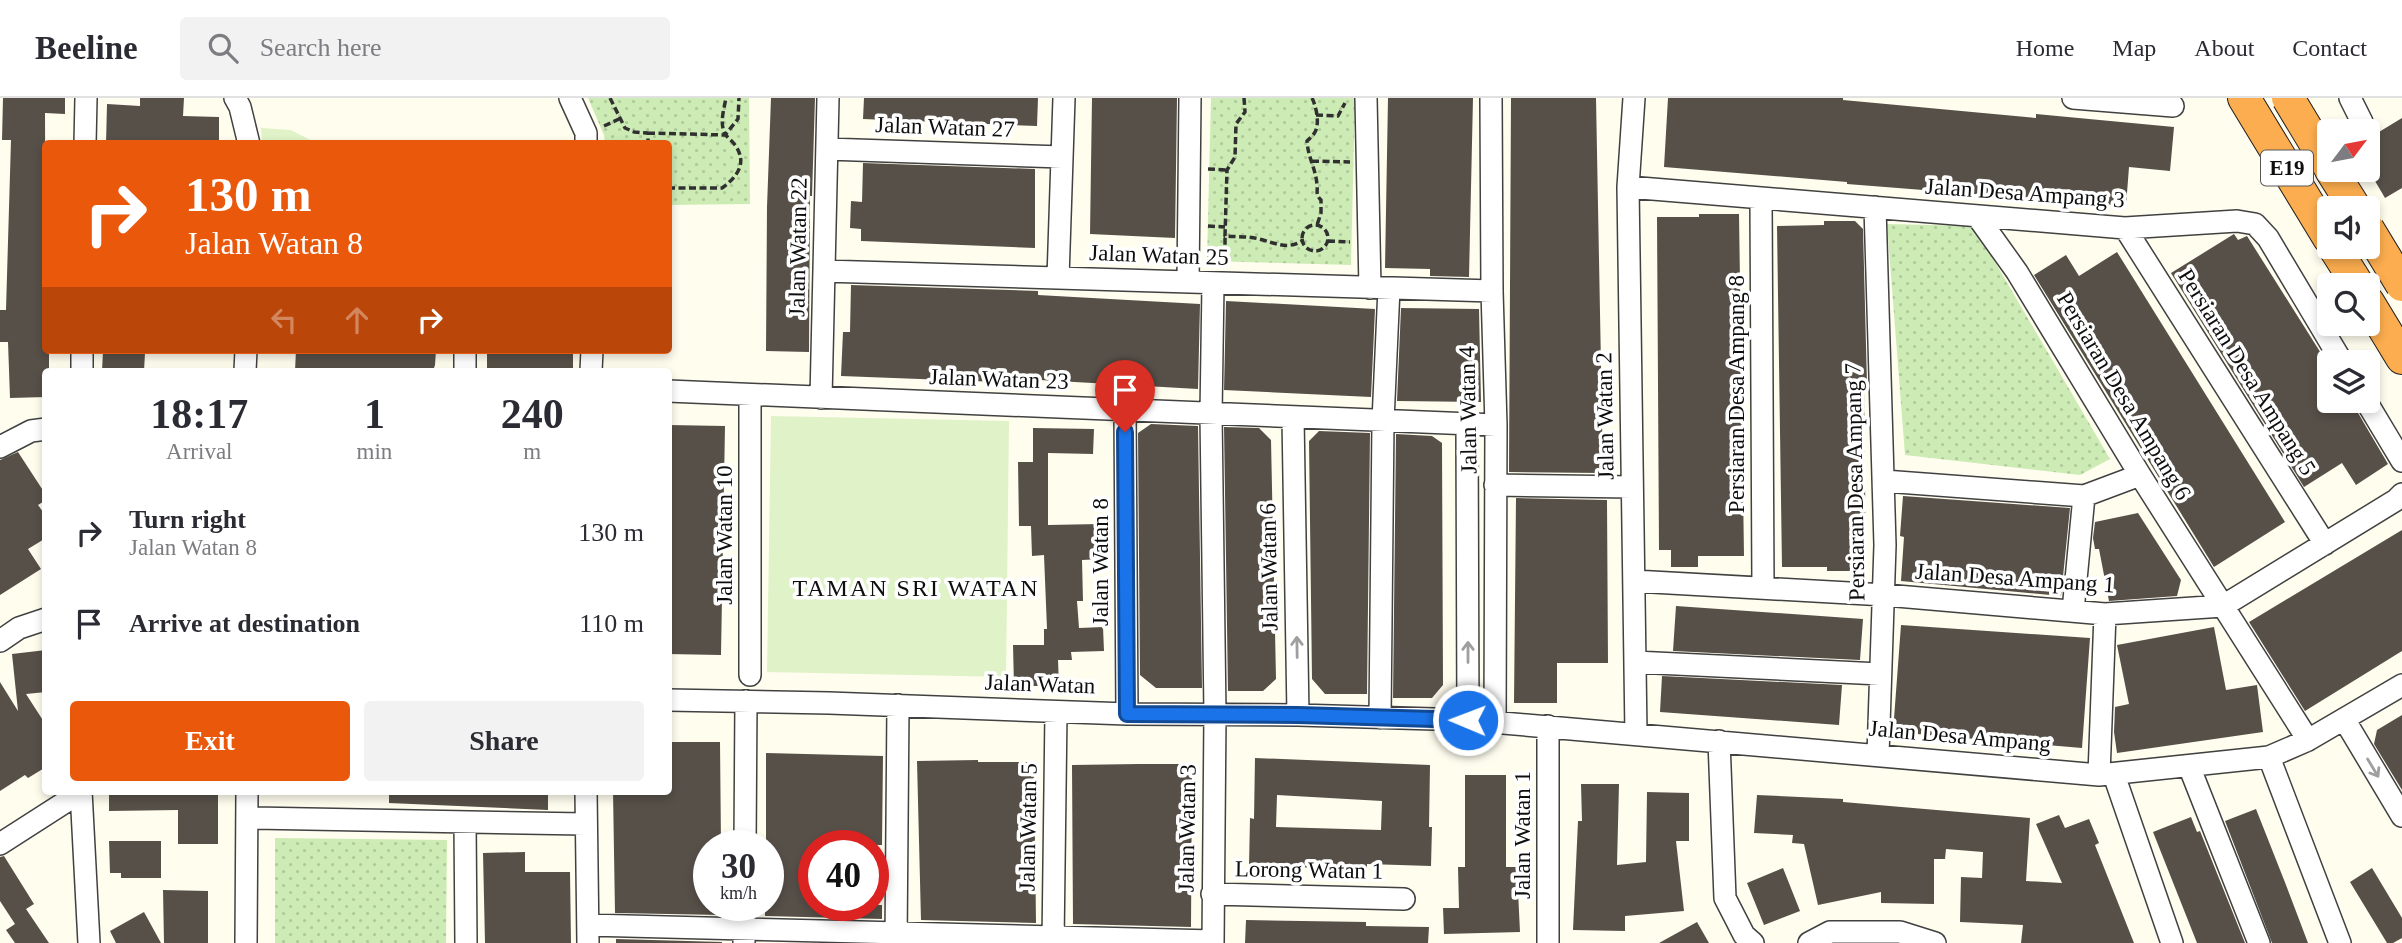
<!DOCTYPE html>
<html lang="en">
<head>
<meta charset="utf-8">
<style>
  :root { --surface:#fff; --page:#f2f2f3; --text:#2b2b33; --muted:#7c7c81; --line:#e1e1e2; --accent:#ea580c }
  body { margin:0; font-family:"Times New Roman",serif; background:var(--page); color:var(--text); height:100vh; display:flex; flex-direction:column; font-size:26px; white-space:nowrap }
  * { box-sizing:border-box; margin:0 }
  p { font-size:23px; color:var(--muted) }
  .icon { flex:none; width:38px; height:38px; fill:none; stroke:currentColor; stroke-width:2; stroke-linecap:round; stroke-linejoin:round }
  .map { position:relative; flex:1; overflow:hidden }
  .panel { position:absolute; left:42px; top:270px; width:630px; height:427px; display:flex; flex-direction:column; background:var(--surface); border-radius:7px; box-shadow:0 4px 10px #0003 }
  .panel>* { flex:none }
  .top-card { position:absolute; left:42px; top:42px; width:630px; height:214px; border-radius:7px; box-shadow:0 4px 10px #0003; background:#ea580c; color:#fff; overflow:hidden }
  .needle { width:46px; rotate:58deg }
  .buttons { position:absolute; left:2317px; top:21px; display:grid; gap:14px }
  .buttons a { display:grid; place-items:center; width:63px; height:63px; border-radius:7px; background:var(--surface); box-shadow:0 4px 10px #0003; font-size:35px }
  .speed { position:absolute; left:693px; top:732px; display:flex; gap:14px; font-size:35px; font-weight:700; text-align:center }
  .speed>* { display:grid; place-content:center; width:91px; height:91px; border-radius:50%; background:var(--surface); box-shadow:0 4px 10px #0003; line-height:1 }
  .speed small { font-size:18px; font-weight:400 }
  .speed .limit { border:10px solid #d22; background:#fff; color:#111 }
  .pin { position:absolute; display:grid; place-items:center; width:60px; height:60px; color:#fff; margin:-72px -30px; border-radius:50% 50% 50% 0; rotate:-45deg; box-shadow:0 0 7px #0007 }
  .pin .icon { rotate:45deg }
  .me { position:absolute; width:77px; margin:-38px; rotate:271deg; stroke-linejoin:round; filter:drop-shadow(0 0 5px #0008) }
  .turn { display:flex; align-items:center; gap:24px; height:147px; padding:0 28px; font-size:32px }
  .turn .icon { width:91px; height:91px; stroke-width:2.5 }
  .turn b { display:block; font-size:49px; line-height:60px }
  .lanes { display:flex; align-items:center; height:66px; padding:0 28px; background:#0003; justify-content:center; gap:35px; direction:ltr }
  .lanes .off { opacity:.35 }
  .eta { display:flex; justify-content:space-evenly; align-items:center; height:119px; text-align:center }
  .eta b { font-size:42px; font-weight:700; line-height:49px }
  .cta { display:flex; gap:14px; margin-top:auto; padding:14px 28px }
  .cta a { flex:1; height:80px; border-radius:7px; background:var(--accent); color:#fff; font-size:28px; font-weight:700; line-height:80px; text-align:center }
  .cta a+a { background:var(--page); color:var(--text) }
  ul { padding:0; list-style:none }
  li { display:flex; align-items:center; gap:21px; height:91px; padding:0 28px }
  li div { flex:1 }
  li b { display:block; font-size:26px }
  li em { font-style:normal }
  header { display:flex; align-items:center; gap:42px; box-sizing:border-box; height:98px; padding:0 35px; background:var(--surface); border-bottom:2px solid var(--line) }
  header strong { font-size:33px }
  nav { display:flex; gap:38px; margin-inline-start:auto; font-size:24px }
  .search { width:490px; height:63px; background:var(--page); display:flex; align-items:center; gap:18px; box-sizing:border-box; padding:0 24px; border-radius:7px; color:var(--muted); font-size:26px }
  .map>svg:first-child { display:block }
</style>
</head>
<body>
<header>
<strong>Beeline</strong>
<div class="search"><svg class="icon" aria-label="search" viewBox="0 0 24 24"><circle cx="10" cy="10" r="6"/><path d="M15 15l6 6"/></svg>Search here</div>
<nav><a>Home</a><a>Map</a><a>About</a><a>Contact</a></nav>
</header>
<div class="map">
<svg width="2402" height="845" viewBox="0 0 2402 845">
  <defs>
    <pattern id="park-dots" width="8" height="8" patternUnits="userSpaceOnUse" patternTransform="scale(1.75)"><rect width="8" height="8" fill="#cdecb5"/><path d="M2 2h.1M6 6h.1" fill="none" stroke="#afc99a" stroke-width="1.8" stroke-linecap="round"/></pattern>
  </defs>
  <rect width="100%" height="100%" fill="#fffdee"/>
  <path fill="url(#park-dots)" d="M588 0H749L750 106 669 107 668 46 605 45 604 37Z
    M1211 0H1355L1351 167 1207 163Z
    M1887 126 1974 128 2110 361 2080 377 1905 357Z
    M275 740 447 742 446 845H275Z"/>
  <path fill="#e0f2c8" d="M261 30 291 32 316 45H262Z
    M771 318 1009 323 1006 579 767 574Z"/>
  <path fill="#575049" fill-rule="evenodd" d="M3 0H65V16L45 15 46 254H49V273H46V299L10 300 8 244H0V212H6L11 42H2Z
    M140 0H184L183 18 219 19V46H106L107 6 140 8Z
    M771 0H815L812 98H810L809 254 766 253 767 109Z
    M864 0H1038L1037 28 863 21Z
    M1092 0H1177L1175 140 1090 136Z
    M1388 0H1473L1469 179 1430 178V171L1385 170Z
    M1511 0H1596L1603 375 1509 374Z
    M1668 0H1843V2L2036 20V16L2174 29 2170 73 2129 69 2126 108 1847 86V84L1664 69Z
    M2402 20V90L2385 100 2368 71V45L2374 37Z
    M863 65 1035 71V150L861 143V131L850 130 851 103 862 104Z
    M1699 116H1739L1744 458H1698V469H1671V452H1659L1657 119H1699Z
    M1824 123H1855L1863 131 1867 286H1864L1866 473H1827V469H1782L1777 128 1824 127Z
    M2234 136 2238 142 2247 138 2329 268V303H2351L2388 366 2356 387 2342 365 2304 389 2171 175Z
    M2117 154 2285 424 2214 469 2034 177 2066 157 2079 178Z
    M851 187 1038 193V197L1200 206 1198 291 1022 281V285L841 278 843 234H850Z
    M1226 203 1375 211 1371 299 1224 292Z
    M1401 210 1479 211 1481 304 1397 303Z
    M296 252H436L435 267 433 273H295Z
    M487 252H573V273H487Z
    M103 253 145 255 144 273H102Z
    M1151 326 1198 328 1202 590H1156L1140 577 1138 335Z
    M668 327 725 328 721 557 668 556Z
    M1224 329 1259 330 1271 342 1276 581 1263 593H1228Z
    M1033 330 1094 331 1093 356 1048 355V427L1100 426 1102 461 1082 462 1083 503H1077L1079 530 1103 529 1104 553 1071 554 1072 562H1058L1059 588H1014L1013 547H1044V531H1047L1044 457 1032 458 1031 428H1019L1018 364H1033Z
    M1319 333 1370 335 1367 596H1325L1312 581 1309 343Z
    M1396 336 1432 338 1442 345 1443 587 1432 600H1393Z
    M18 354 46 397V402L38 407 46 418V440L28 451 41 471 0 497V362Z
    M1903 398 2070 410 2061 498 1901 483 1904 439 1900 438Z
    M1516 400 1607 402 1608 565H1557V605H1514Z
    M2138 415 2181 482 2177 498 2109 503 2099 451H2095L2093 440 2095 424Z
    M2402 432V553L2305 613 2249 524Z
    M1676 508 1863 521 1860 562 1673 553Z
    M1901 527 2090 540 2082 650 1893 634Z
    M2214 529 2226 592 2257 587 2263 634 2117 655 2114 634 2115 609 2129 606 2117 547Z
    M46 552V594L26 596 46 627V669L28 680 25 677 0 693V584L18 613 12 556Z
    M1662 578 1842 587 1839 627 1660 614Z
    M2402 617V692L2374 646 2377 632Z
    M671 644H720L721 747H709V807H721V817L615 815 613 693H671Z
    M766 655 883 658 882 747H814V807H882V821L765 818V807H768V747H766Z
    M1255 660 1430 667 1429 729H1432L1431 768 1367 766V771L1249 768 1250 720 1254 721ZM1277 697 1382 703 1381 732 1276 729Z
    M978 662V664H1034L1036 825 921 822 917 663Z
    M1139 666H1192L1191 829 1073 826 1072 667Z
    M1465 677H1506V769H1520V793H1518L1520 834 1444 836 1443 810H1459L1458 769H1465Z
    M1581 686H1619L1617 767 1646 764 1647 694 1689 695V743H1676L1684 813 1625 818V833L1573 832 1578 723H1582Z
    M109 693H218V746H178V712L109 713Z
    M389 693H548V712L389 705Z
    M1757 697 1843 701V704L2030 720 2026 783 2062 785 2036 726 2059 717 2065 730 2089 721 2099 745 2095 747 2134 845H2021L2023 827 1960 824 1961 779 1982 780 1983 754 1946 751 1945 761H1934V806L1881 805V794L1818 807 1804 746 1792 745 1793 737 1754 735Z
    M2256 711 2286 787 2308 845H2272L2225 723Z
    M2191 719 2197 734 2200 733 2245 845H2197L2153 734Z
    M109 743H161V780H121V775H110Z
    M525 754V774H570L571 845H485L483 755Z
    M4 758 34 806 26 811 49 845H15L6 832 15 826 0 803V759Z
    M1783 770 1800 813 1764 827 1747 785Z
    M2372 770 2402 820V840L2393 845H2387L2350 784Z
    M163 792 208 793V845H164Z
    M144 814 161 845H116L110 833Z
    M1246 822 1366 824V828L1429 829 1428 845H1245Z
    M1697 824 1709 845H1659Z
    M616 841 722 844V845H616Z"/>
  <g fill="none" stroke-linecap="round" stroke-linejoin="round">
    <defs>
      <path id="minor" d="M235 0 240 9 249 46
        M570 0 586 35V46
        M1366 0 1370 190
        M1491 0 1492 193 1496 327 1495 624
        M1634 0 1628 89 1636 636
        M2073 0 2173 8
        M2350 0 2362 24V33
        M85 46 86 0
        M827 51 1062 59
        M1628 89 2125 130 2237 123 2255 126 2268 140 2342 264
        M1761 101 1763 490
        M1875 109 1885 447 1878 657
        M1977 118 2017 174 2140 377 2308 642
        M2125 130 2325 446
        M824 173 1492 193
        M1058 180 1064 0
        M1188 184 1190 0
        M82 273V252
        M245 273 246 252
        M465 273V252
        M591 273 592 252
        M668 293 1496 327
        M750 297V577
        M821 300 828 0
        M2366 303 2402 363
        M1125 313 1127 616
        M1293 320 1298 617
        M1467 327 1468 622
        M0 349 31 333 46 331
        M1884 383 2084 398 2140 377
        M1495 387 1632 389
        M1634 483 1885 497 2105 516 2223 508 2396 402 2402 396
        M2073 513 2084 398
        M0 543 19 530 46 521
        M1635 564 1880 576
        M668 602 829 605 1127 616 1298 617 1468 622 2099 677 2269 659 2308 642 2402 587
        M1380 620 1383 323 1389 190
        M2344 621 2402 718
        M1719 643 1725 800 1744 837 1753 845
        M2269 659 2340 845
        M2189 668 2259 845
        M2099 677 2105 516
        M2114 677 2172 845
        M81 693 89 845
        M586 693 588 845
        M248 720 585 726
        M465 724 466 845
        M0 746 81 694
        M745 747 746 603
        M1212 796 1404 801
        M588 827 1213 843
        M744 843V807
        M246 845 247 693
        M896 845 898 607
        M1053 845 1056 614
        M1213 845 1215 616 1211 316 1213 186
        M1548 845V628
        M1809 845 1830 834H1900L1935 845"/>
      <path id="highway" d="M2244 0 2329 140
        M2331 72 2355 110
        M2334 149 2358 187
        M2368 204 2402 260"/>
    </defs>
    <use href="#minor" stroke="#414141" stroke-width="24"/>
    <use href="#highway" stroke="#1f1f1f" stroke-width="34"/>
    <path stroke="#303030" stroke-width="3.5" stroke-dasharray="7 3.5" stroke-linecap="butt" d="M610 0 625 30 634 34 648 35V46
      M1244 0 1245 14 1236 26 1235 59 1227 72 1225 138C1236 139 1248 138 1259 141 1275 145 1287 152 1302 143
      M1312 0C1316 8 1320 25 1315 34 1313 38 1310 40 1307 43 1308 60 1316 71 1317 87 1318 94 1315 96 1321 102V115L1317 127
      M1316 17 1338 18 1345 5
      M604 28 619 21
      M648 35 725 37 738 21 739 0
      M1312 63 1350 64
      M1208 71 1227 72
      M668 90H722C737 79 748 65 735 47 732 42 726 39 724 34 720 23 724 11 726 0
      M1302 140a13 13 0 1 1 26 0a13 13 0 1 1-26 0Z
      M1208 128 1225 129
      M1328 143 1350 144
      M1221 167 1225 155V138"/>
    <use href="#minor" stroke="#fff" stroke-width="21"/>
    <use href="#highway" stroke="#fcad4f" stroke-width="32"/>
    <defs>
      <path id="highway-bridge" d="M2288 0 2329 68
        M2368 131 2402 187"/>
    </defs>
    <use href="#highway-bridge" stroke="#1f1f1f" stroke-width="34" stroke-linecap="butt"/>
    <use href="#highway-bridge" stroke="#fcad4f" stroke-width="32"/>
  </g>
  <defs><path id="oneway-shaft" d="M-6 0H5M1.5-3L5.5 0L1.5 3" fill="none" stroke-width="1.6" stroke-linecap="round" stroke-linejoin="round" transform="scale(1.75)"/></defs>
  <g stroke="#9f9f9f">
    <use href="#oneway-shaft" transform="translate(1297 549) rotate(-91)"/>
    <use href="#oneway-shaft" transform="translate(1468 554) rotate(-90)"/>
    <use href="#oneway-shaft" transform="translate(2373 670) rotate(59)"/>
  </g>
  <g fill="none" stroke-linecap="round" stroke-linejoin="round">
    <defs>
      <path id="route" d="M1125 334 1127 616 1298 617 1468 622"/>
    </defs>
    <use href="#route" stroke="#114b97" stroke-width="18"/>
    <use href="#route" stroke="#1a73e8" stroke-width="12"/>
  </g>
  <g text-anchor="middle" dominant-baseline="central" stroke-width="7" stroke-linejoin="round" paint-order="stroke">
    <rect fill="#fff" stroke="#565656" stroke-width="2" x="2261" y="52.5" width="52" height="35" rx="5"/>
    <g font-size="21" font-weight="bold" fill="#0e0e0e">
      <text x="2287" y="70">E19</text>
    </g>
    <g font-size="23" fill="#0e0e0e" stroke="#fff">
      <text transform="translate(945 29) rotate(2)">Jalan Watan 27</text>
      <text transform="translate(2025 95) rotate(4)">Jalan Desa Ampang 3</text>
      <text transform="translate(798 149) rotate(-89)">Jalan Watan 22</text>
      <text transform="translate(1159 157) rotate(2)">Jalan Watan 25</text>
      <text transform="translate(2247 274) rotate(58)">Persiaran Desa Ampang 5</text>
      <text transform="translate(999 281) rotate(2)">Jalan Watan 23</text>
      <text transform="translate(1736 296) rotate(-90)">Persiaran Desa Ampang 8</text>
      <text transform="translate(2124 298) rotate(59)">Persiaran Desa Ampang 6</text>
      <text transform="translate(1468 312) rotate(-91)">Jalan Watan 4</text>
      <text transform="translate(1605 318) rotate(-91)">Jalan Watan 2</text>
      <text transform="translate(1855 384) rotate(-91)">Persiaran Desa Ampang 7</text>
      <text transform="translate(724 437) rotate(-90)">Jalan Watan 10</text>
      <text transform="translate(1100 464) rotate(-90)">Jalan Watan 8</text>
      <text transform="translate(1269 469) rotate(-91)">Jalan Watan 6</text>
      <text transform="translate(2015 480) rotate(4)">Jalan Desa Ampang 1</text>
      <text transform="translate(1040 586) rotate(2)">Jalan Watan</text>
      <text transform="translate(1960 638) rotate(5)">Jalan Desa Ampang</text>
      <text transform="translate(1028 729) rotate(-89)">Jalan Watan 5</text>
      <text transform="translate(1187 730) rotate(-89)">Jalan Watan 3</text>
      <text transform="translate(1522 737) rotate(-90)">Jalan Watan 1</text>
      <text transform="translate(1309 772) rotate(1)">Lorong Watan 1</text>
    </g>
    <g font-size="24" letter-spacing="2" fill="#0e0e0e" stroke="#fff">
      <text x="916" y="490">TAMAN SRI WATAN</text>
    </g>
  </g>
</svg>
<div class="buttons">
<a><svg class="needle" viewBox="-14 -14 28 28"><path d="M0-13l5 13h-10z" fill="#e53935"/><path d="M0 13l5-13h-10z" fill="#7c7c81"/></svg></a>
<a><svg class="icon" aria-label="sound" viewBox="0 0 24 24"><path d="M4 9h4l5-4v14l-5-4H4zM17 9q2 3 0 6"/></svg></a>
<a><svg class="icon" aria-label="search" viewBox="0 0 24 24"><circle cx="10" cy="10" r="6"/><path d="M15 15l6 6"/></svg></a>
<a><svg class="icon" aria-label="layers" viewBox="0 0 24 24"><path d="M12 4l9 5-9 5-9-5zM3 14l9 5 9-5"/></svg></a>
</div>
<div class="speed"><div>30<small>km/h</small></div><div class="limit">40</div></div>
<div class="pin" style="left:1125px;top:334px;background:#d93025"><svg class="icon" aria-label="arrive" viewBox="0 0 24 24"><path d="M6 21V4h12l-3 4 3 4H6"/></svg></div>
<svg class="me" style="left:1468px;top:622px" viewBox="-20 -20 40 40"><circle r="17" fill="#1a73e8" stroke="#fff" stroke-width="3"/><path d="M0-11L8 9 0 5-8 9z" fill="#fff"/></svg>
<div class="top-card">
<div class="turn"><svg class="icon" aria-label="right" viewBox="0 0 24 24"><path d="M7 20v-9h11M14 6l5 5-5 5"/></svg><div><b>130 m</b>Jalan Watan 8</div></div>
<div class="lanes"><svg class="icon off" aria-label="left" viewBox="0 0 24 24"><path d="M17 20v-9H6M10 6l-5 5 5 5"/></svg><svg class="icon off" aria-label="ahead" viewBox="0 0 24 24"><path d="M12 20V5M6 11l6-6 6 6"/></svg><svg class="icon" aria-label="right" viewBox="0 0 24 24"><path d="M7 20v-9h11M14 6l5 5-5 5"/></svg></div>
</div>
<section class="panel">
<div class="eta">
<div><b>18:17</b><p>Arrival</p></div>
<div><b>1</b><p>min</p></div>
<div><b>240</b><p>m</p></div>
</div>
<ul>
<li><svg class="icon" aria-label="right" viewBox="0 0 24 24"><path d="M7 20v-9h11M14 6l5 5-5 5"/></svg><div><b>Turn right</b><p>Jalan Watan 8</p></div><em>130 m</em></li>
<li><svg class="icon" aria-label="arrive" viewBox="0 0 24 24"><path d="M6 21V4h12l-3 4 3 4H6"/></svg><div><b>Arrive at destination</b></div><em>110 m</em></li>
</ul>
<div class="cta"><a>Exit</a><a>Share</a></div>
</section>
</div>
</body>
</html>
